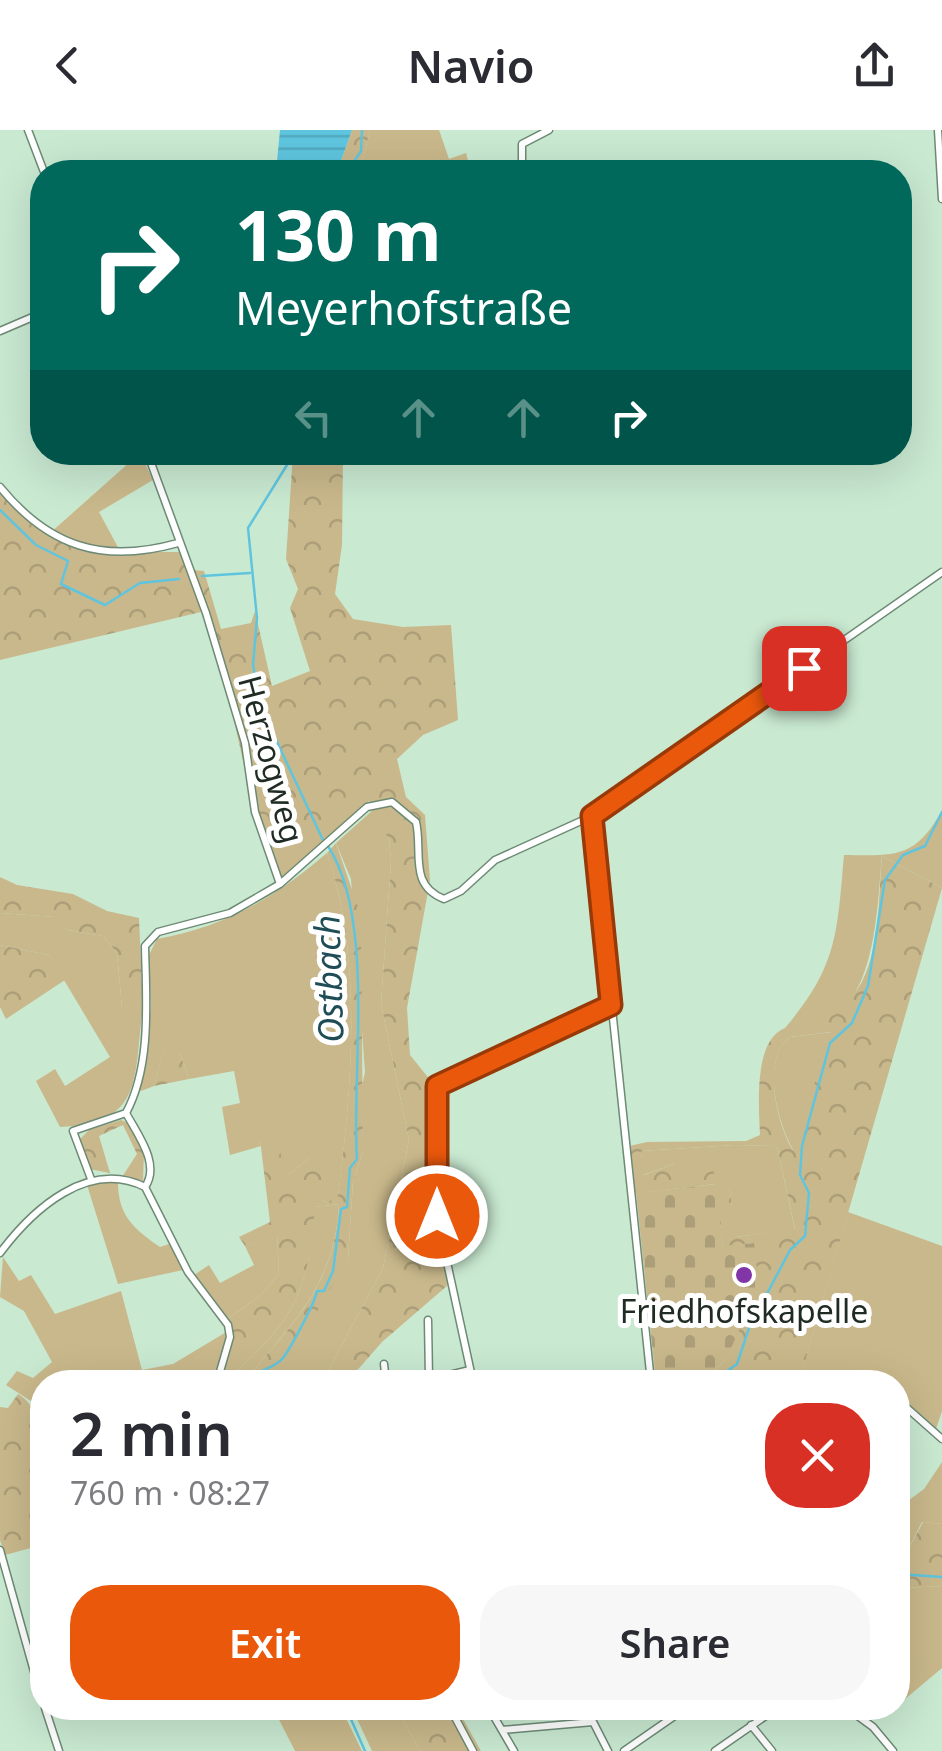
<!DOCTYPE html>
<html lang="en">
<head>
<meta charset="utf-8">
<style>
  :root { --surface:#fff; --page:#f7f7f7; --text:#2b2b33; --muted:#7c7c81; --accent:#ea580c }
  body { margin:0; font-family:"Noto Sans",sans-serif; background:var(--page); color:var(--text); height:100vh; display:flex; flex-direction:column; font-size:38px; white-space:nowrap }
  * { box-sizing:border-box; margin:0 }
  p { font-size:32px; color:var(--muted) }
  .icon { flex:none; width:55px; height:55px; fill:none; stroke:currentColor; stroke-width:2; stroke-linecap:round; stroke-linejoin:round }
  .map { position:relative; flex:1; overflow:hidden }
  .side { position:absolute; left:30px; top:1240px; width:880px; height:350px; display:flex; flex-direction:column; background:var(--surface); border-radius:40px; box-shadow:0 10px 40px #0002 }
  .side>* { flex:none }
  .banner { position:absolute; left:30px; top:30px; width:882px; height:305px; border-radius:40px; box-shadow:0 10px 40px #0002; background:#00695c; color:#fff; overflow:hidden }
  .pin { position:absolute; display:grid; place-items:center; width:85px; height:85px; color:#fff; margin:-42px; border-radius:20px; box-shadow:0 5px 15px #0006 }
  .me { position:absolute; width:110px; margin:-55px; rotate:0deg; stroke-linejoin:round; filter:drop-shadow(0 0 8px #0008) }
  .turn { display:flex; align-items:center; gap:35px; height:210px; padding:0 40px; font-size:45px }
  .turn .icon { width:130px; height:130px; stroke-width:2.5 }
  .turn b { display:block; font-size:70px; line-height:85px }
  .lanes { display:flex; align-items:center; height:95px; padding:0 40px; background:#0003; justify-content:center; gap:50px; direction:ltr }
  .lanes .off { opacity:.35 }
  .round { display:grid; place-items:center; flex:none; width:105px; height:105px; border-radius:40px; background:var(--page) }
  .overview { display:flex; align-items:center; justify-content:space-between; height:170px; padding:0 40px }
  h1 { font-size:60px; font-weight:600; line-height:75px }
  .primary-button { display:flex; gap:20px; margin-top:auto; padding:20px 40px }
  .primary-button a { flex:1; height:115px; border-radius:40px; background:var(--accent); color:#fff; font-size:40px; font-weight:600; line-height:115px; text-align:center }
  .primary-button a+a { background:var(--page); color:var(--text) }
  header { display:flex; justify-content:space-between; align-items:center; height:130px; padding:0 40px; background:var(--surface); font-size:45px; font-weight:600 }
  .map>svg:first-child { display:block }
</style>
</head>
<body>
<header><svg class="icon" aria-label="back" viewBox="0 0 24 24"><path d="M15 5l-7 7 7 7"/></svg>Navio<svg class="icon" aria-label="share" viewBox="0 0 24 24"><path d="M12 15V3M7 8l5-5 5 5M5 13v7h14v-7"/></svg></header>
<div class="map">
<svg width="942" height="1621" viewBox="0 0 942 1621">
  <defs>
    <pattern id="forest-crowns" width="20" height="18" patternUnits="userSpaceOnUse" patternTransform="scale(2.5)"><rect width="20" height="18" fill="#c9b88b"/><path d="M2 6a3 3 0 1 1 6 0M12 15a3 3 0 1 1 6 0" fill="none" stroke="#ac9e78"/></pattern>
    <pattern id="cemetery-stones" width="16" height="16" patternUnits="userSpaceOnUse" patternTransform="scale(2.5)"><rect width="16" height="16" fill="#c9b88b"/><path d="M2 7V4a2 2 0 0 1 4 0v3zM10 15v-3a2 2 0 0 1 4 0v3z" fill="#ac9e78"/></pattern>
    <pattern id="water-rules" width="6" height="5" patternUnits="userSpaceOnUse" patternTransform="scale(2.5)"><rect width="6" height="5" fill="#5fc5df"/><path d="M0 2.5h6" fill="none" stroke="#52a9bf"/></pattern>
  </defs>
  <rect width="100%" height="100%" fill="#c9e9d1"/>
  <path fill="#c9b88b" d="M370 0H439L449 29 466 23 471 42H360Z
    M140 323 153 350 99 382 120 421H82L49 404Z
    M374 679 389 710 391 731 381 874 409 1010 383 1138 322 1252H256L348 1128 353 1052 363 1022 361 961 365 942 351 749 336 713Z
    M942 680V758L882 726C877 775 877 869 824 893 814 897 796 896 785 898 838 836 837 803 844 725 896 726 916 728 942 680Z
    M327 723C363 828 352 958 338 1067L327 1073 322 1069 311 1027 288 1045 260 1009 261 1016 230 1025 222 977 240 973 234 941 189 949 179 921 164 919 154 956 141 961 138 958 151 877 149 825 157 809C225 797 274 768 327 723Z
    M0 783 56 787 68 800 103 806 117 823 122 878H143C133 945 146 994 60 997L36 951 55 939 65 956 110 927 49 825 0 815Z
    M833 902 794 1021C778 996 760 928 790 907Z
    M735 1015 777 1016 795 1100 735 1107 730 1062 715 1050 674 1034 643 1045 641 1021Z
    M95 1052H118C118 1086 134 1099 160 1117L169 1114 183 1140 118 1154 87 1055Z
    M339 1074C335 1156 292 1193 244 1252H232C239 1234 255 1224 268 1210 306 1168 310 1132 314 1077Z
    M848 1082 942 1116V1281L936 1299 898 1266V1252H880L867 1244 862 1252H799Z
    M277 1103 279 1144 259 1167 227 1189 194 1145 209 1135 220 1153 254 1135 245 1116Z
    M3 1127 19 1151 31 1145 55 1184 121 1161 142 1240 173 1234 228 1201 214 1252H42V1296L34 1273 6 1255 17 1241 33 1248 52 1232 24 1181 0 1167Z
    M942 1332V1394L922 1392 908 1420 898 1419V1378L924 1359Z
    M898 1447 907 1458 942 1456V1538L898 1575Z
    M273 1578H341L362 1621H295Z
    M352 1578H396L420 1621H372Z"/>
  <path fill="url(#forest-crowns)" fill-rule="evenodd" d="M352 0H370L360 42H337Z
    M293 323H343L342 415 335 464 353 489 403 497 451 495 458 590 423 605 397 629 406 667 425 685 430 750 407 878 410 925 431 951 434 1087 448 1155 382 1212 347 1252H322L383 1138 409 1010 381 874 391 731 389 710 369 671 283 747H273C244 659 236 568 201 482L0 530V362C58 431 99 421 181 422L192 440 204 441 221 499 251 493 255 481 272 556 310 541 290 478 298 459 286 429Z
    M336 713 361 786 363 1022 353 1052 348 1128 311 1192 256 1252H244C292 1193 335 1157 339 1074L315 1077C310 1132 306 1168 268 1210 255 1224 239 1234 232 1252H220L234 1206 227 1189 259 1167 279 1144 277 1104 245 1116 239 1107 270 1092 260 1009 274 1005 288 1045 311 1027 322 1026V1069L327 1073 338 1066C352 957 363 828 327 723Z
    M882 726 942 758 800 1249 799 1252H702L726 1229 753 1113 723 1117 715 1054 631 1064 625 1017 647 1012 746 1011 760 1005C759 977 753 910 785 898 815 886 827 900 852 867 881 832 878 769 882 726ZM831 902 793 1020C777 996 761 927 790 907ZM735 1015 777 1016 795 1099 736 1107 730 1062 715 1049 712 1034H674L644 1045 641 1021Z
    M0 747 17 755 73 764 107 781 139 788 143 878H122L117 823 103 806 68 800 55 787 0 783Z
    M0 815 49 825 65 850 6 889 0 877Z
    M172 916 179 921 189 949 154 956 164 918Z
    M121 990 129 993 144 1023 143 1051 122 1047 137 1024 123 995 99 1006 110 1043 89 1039 79 1010 89 1000Z
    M18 1264C57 1286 42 1373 42 1415L5 1425 0 1410V1277L8 1278Z
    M923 1392 942 1394V1456L906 1458 898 1447V1419L908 1420Z
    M396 1578H457L481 1621H420Z"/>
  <path fill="url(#cemetery-stones)" d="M716 1054 723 1116 754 1113 759 1157 726 1229 702 1252H656L636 1063Z"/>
  <path fill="url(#water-rules)" d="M280 0H352L337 42H276Z"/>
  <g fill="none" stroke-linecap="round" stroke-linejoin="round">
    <path stroke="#5fc5df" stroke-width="2.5" d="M347 42 361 21 362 0
      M295 322 248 398 257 488 253 535 261 578 323 710
      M0 380 36 415 68 431 61 454 105 475 140 453 179 449
      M202 446 250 443
      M249 1252C258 1238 273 1240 283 1228 290 1219 315 1173 317 1161H324L333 1141 341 1079 347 1077 350 1038 357 1029C351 946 376 790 328 716
      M712 1252 737 1234 749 1198 790 1120 805 1106 809 1063 800 1045 802 1016 830 913 852 893 868 856 885 750 903 725 925 716 942 682
      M898 1444 942 1447
      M346 1578 365 1621"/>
    <defs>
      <path id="street" d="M28 0 44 42
        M938 0 942 69
        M522 42V14L549 0
        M0 201 42 183
        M147 322 206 483 245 613 255 682 280 754 230 783 158 802 145 816C146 868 152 935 126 983 137 1004 161 1034 145 1057L188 1142 228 1195 230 1207 217 1252
        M0 357C49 417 103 434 178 413
        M592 687 651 1252
        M280 754 367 677 392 672 416 692C423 722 408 755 444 769L461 761 495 730 592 686 942 442
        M91 1049 73 1001 126 983
        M0 1123C33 1079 88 1029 145 1057
        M428 1190 429 1249
        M384 1234 386 1252
        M420 1252 470 1240
        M473 1252 437 1086V955L611 875
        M898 1270 942 1309
        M0 1420 42 1570
        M45 1578 59 1621
        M450 1578 473 1621
        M489 1578 514 1621
        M586 1578 608 1621
        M847 1578 873 1597 893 1621
        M751 1595 772 1621
        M502 1600 593 1592
        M624 1621 686 1578
        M715 1621 777 1578"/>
    </defs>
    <use href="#street" stroke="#6d8a75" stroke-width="9"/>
    <use href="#street" stroke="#fff" stroke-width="6"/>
  </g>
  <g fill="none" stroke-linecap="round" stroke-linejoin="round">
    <defs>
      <path id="route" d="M437 1086V956L611 875 592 686 804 538"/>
    </defs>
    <use href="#route" stroke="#983908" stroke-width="25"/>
    <use href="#route" stroke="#ea580c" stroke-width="18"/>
  </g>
  <circle fill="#8135a7" stroke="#fff" stroke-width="4" cx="744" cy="1145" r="10"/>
  <g text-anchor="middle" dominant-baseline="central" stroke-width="10" stroke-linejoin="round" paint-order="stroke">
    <g font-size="32" fill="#1f2b23" stroke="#fff">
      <text transform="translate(272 629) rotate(75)">Herzogweg</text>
    </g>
    <g font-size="32" fill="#1f2b23" stroke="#fff">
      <text x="744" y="1180">Friedhofskapelle</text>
    </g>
    <g font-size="35" font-style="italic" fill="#1e4c57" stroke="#fff">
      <text transform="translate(328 849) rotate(-92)">Ostbach</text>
    </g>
  </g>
</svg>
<div class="pin" style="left:804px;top:538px;background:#d93025"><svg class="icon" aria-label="arrive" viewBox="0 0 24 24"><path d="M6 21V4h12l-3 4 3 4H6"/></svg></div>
<svg class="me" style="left:437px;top:1086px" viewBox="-20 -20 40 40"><circle r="17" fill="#ea580c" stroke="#fff" stroke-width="3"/><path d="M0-11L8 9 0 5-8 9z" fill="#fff"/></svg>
<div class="banner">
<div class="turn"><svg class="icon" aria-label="right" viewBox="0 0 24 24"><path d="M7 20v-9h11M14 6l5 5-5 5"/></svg><div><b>130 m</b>Meyerhofstraße</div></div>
<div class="lanes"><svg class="icon off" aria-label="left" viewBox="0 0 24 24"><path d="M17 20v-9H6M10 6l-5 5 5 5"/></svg><svg class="icon off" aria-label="ahead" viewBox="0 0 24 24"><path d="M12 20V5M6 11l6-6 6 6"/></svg><svg class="icon off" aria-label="ahead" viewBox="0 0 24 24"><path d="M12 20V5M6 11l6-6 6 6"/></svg><svg class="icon" aria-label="right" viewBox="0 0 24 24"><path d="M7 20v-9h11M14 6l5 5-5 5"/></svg></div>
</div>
<section class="side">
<div class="overview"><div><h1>2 min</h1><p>760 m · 08:27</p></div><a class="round" style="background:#d93025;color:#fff"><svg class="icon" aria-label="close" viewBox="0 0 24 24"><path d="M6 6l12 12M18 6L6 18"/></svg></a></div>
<div class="primary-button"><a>Exit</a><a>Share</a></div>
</section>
</div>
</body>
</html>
